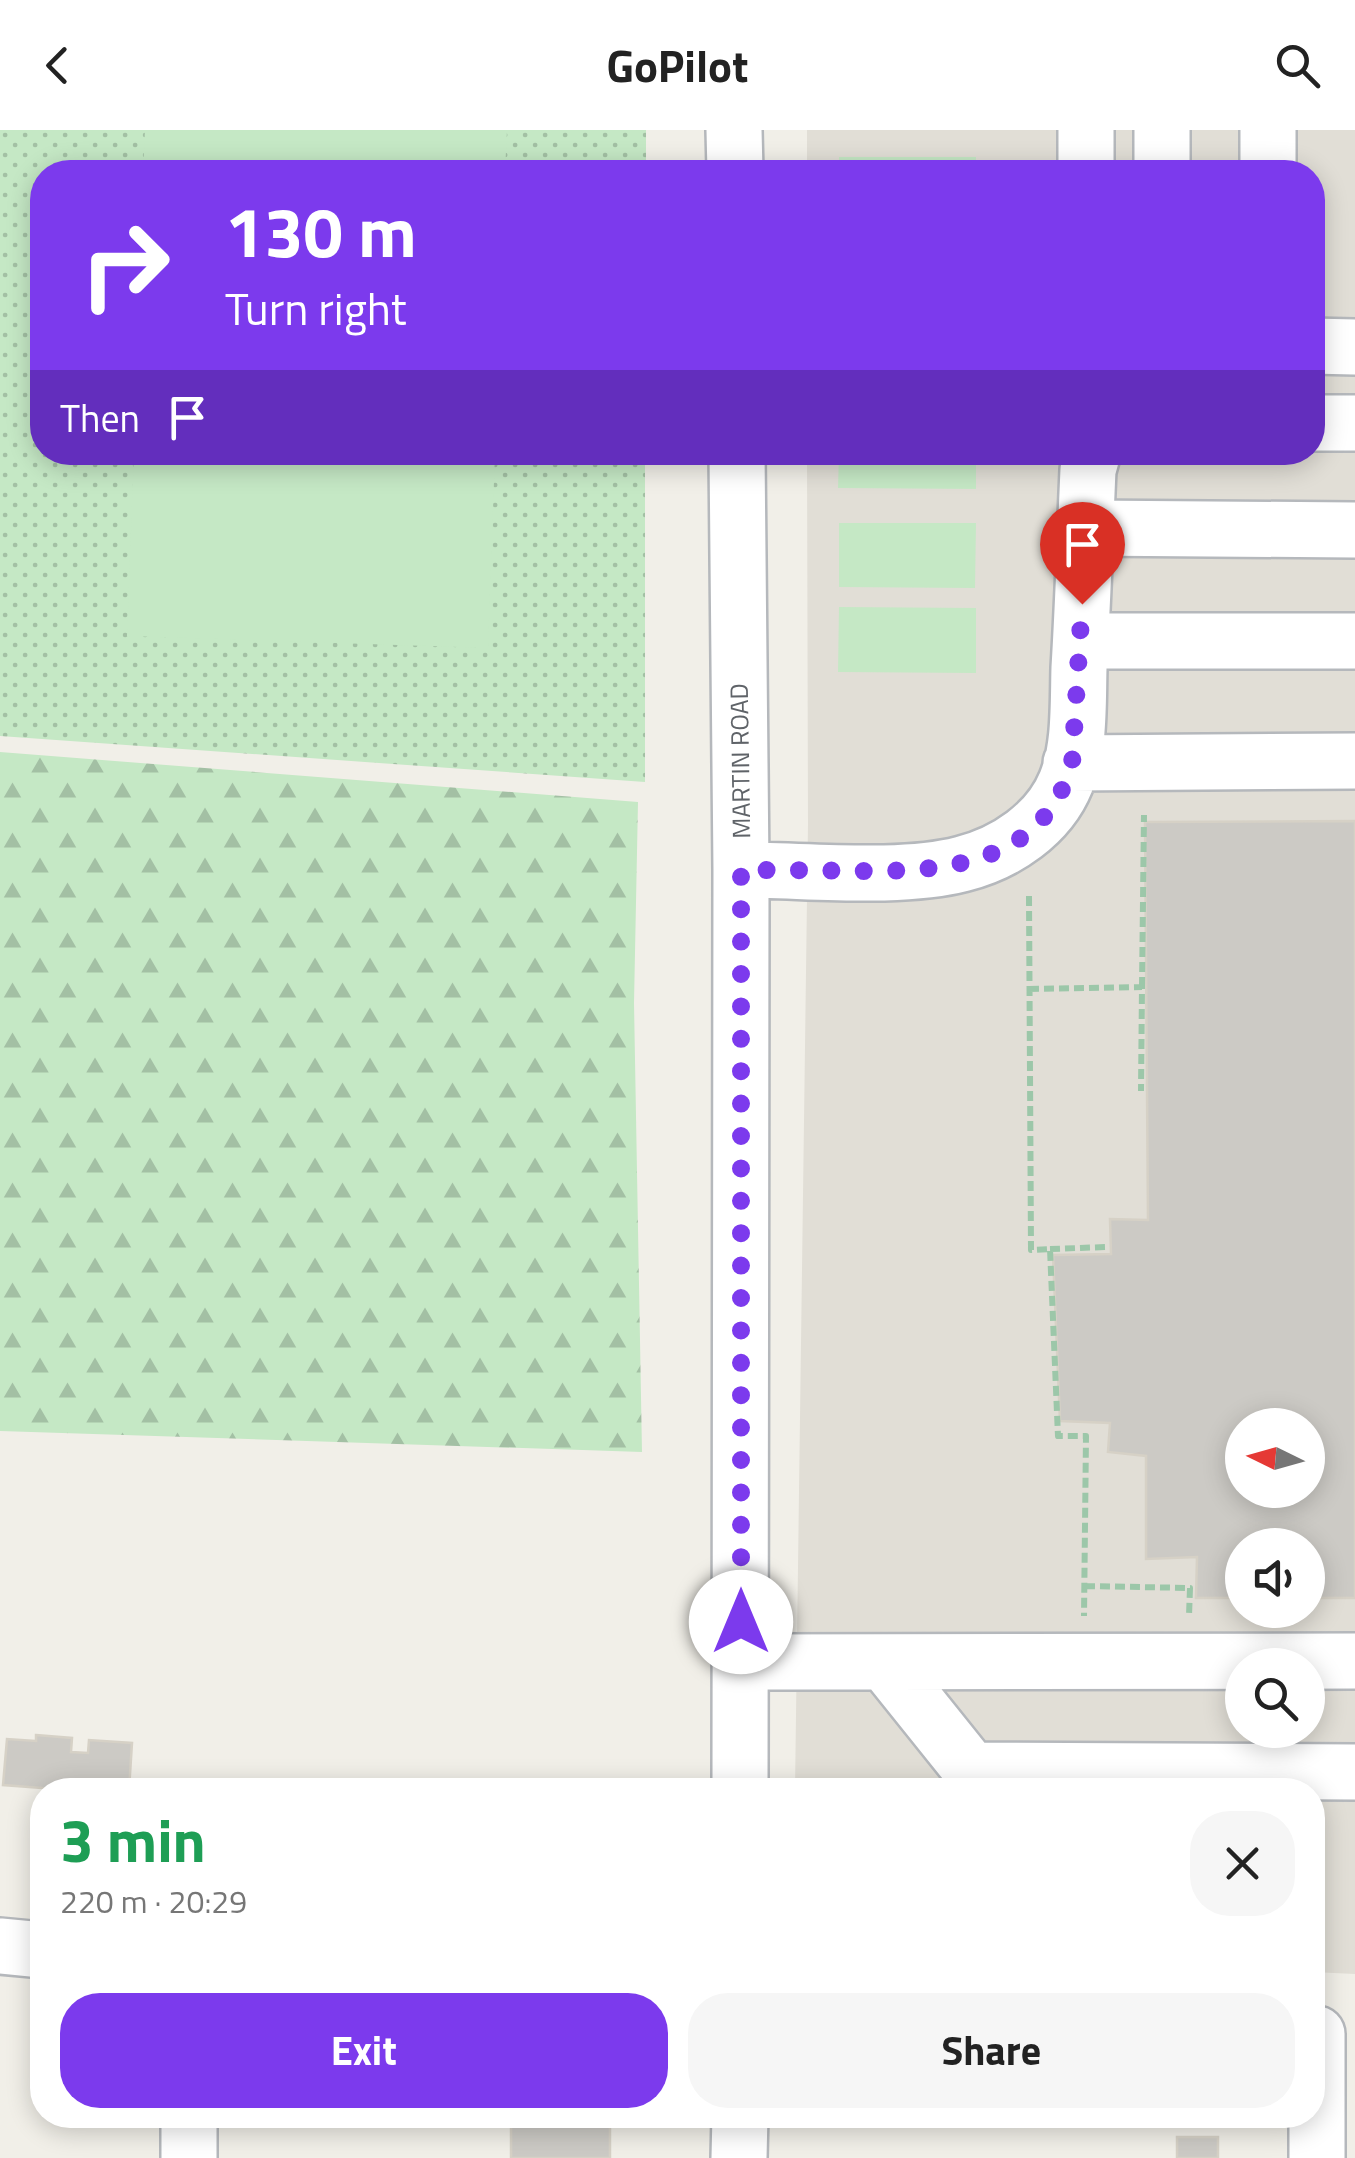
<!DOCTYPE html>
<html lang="en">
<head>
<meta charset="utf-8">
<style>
  :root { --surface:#fff; --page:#f6f6f6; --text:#222; --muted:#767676; --accent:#7c3aed }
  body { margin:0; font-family:"Titillium Web",sans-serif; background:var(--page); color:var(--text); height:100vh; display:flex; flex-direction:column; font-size:38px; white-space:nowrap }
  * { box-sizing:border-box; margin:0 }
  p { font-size:32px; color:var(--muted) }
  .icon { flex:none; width:55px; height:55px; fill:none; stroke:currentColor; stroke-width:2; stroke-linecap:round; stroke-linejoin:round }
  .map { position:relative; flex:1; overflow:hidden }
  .sheet { position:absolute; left:30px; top:1648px; width:1295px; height:350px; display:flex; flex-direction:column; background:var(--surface); border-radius:40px; box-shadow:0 5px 25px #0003 }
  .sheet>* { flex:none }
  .guide { position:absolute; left:30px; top:30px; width:1295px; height:305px; border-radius:40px; box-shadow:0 5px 25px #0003; background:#7c3aed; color:#fff; overflow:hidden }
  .needle { width:65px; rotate:275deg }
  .buttons { position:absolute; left:1225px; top:1278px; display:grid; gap:20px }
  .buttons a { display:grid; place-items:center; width:100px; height:100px; border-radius:50%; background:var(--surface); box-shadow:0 5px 25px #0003; font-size:50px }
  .pin { position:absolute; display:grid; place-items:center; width:85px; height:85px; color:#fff; margin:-102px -42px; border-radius:50% 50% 50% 0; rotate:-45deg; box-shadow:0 0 10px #0007 }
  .pin .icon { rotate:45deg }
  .me { position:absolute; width:110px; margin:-55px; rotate:0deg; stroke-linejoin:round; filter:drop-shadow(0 0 8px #0008) }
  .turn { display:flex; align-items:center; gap:35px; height:210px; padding:0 30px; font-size:45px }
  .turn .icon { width:130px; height:130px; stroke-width:2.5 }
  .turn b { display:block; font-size:70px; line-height:85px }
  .then { display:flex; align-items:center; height:95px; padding:0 30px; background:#0003; gap:20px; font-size:38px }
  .round { display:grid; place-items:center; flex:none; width:105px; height:105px; border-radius:40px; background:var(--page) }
  .overview { display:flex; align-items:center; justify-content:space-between; height:170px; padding:0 30px }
  h1 { font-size:60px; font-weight:700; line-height:75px; color:#1e9e55 }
  .primary-button { display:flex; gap:20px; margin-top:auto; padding:20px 30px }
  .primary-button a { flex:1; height:115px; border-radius:40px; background:var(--accent); color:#fff; font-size:40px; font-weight:700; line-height:115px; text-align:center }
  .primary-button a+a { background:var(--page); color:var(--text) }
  header { display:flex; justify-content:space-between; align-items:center; height:130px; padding:0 30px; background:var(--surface); font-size:45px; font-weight:700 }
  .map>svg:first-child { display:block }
</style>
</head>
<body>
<header><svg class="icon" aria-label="back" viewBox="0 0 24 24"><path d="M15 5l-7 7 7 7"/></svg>GoPilot<svg class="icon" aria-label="search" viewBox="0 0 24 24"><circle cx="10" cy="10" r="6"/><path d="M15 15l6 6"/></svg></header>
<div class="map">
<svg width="1355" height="2028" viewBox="0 0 1355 2028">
  <defs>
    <pattern id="green-dots" width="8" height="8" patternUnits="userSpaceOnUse" patternTransform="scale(2.5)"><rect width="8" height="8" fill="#c5e8c5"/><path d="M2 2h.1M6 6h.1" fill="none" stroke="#a3c0a4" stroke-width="1.8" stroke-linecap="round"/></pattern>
    <pattern id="forest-firs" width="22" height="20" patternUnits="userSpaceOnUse" patternTransform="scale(2.5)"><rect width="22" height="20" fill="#c5e8c5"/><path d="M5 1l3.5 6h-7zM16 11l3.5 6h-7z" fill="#a3c0a4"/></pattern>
  </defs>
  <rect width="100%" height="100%" fill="#f1efe8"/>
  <path fill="#e1ded6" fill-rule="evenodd" d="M807 0H1355V1844L1313 1842 1312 1660H795L808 694 807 323 1312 322V42H807ZM1242 1295H1308V1360H1242ZM1242 1415H1308V1480H1242ZM1242 1535H1308V1600H1242Z"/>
  <path fill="url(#green-dots)" d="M0 0H646V42H42V322L645 323V652L0 606Z"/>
  <path fill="url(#forest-firs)" d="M0 622 638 672 634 873 642 1322 0 1301Z"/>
  <path fill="#c5e8c5" d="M145 0H507L505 42H143Z
    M839 27H976V42H839Z
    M134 323H495L488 518 127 506Z
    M839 323H976V359L838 358Z
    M839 393H976L975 458 839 457Z
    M839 477 976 478V543L838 542Z"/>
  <path fill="#cccac5" stroke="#d6d1c6" stroke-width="2.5" fill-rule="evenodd" d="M1355 691V1468H1308V1415H1242V1468H1196L1197 1427 1146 1429V1326L1108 1322 1110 1293 1060 1291 1053 1125 1111 1124 1110 1089 1148 1090 1145 692ZM1242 1295H1308V1360H1242Z
    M36 1605 72 1608 71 1622 88 1623 89 1610 132 1613 129 1660 86 1658V1652L69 1651 68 1660 3 1655 7 1609 36 1611Z
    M511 1988H610V2028H511Z
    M1177 2007H1218V2028H1177Z"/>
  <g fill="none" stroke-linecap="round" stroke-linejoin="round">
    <defs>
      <path id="minor" d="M734 0 735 42
        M1086 0V42
        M1162 42V0
        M1268 42V0
        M1312 216 1355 217
        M1312 293H1355
        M737 322 741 740 740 1660
        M1086 398 1355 400
        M1081 511H1355
        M1071 633 1355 631
        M741 740C806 740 901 750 962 734 1006 723 1049 694 1066 652 1080 618 1078 575 1079 538 1083 472 1085 406 1088 340L1093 322
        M741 1532 1355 1531
        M886 1534 971 1640 1355 1642
        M0 1816 42 1820
        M1317 1904V2028
        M189 1985V2028
        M739 2028 740 1985"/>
    </defs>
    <use href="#minor" stroke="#b5b8bc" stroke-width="60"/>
    <path stroke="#9cc7a9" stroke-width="6" stroke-dasharray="10 5" stroke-linecap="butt" d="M1029 766 1031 1120 1050 1119 1058 1306H1086L1084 1486
      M1142 857 1144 685
      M1029 859 1142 857 1141 961
      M1050 1119 1107 1117
      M1085 1456 1190 1458 1189 1486"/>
    <use href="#minor" stroke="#fff" stroke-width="55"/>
  </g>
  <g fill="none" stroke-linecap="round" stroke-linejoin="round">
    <path stroke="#7c3aed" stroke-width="18" stroke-dasharray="0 32.4" d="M741 1492V740C777 740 813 740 849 741 940 742 1041 738 1072 634L1082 474"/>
  </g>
  <g text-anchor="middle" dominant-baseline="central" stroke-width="8" stroke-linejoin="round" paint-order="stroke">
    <g font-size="25" fill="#5f6368" stroke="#fff">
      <text transform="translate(740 631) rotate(-91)">MARTIN ROAD</text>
    </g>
  </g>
</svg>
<div class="buttons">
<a><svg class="needle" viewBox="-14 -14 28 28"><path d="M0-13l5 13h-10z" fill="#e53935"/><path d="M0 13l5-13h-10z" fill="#767676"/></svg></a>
<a><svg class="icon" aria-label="sound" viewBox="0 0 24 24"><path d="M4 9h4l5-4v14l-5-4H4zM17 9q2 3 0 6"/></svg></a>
<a><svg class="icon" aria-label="search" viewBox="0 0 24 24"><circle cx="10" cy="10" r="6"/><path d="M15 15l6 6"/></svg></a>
</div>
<div class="pin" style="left:1082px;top:474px;background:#d93025"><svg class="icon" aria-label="arrive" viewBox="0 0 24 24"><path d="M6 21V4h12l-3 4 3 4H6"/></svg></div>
<svg class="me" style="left:741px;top:1492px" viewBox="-20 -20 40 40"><circle r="19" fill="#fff"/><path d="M0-13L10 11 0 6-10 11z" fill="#7c3aed"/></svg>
<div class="guide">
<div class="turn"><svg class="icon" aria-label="right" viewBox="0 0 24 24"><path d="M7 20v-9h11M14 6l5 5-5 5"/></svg><div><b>130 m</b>Turn right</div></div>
<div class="then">Then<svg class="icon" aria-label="arrive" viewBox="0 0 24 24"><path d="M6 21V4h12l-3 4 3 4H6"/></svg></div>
</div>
<section class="sheet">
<div class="overview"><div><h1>3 min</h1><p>220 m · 20:29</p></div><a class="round"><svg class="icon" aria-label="close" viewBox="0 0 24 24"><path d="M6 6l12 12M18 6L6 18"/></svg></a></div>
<div class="primary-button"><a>Exit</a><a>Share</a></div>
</section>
</div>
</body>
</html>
